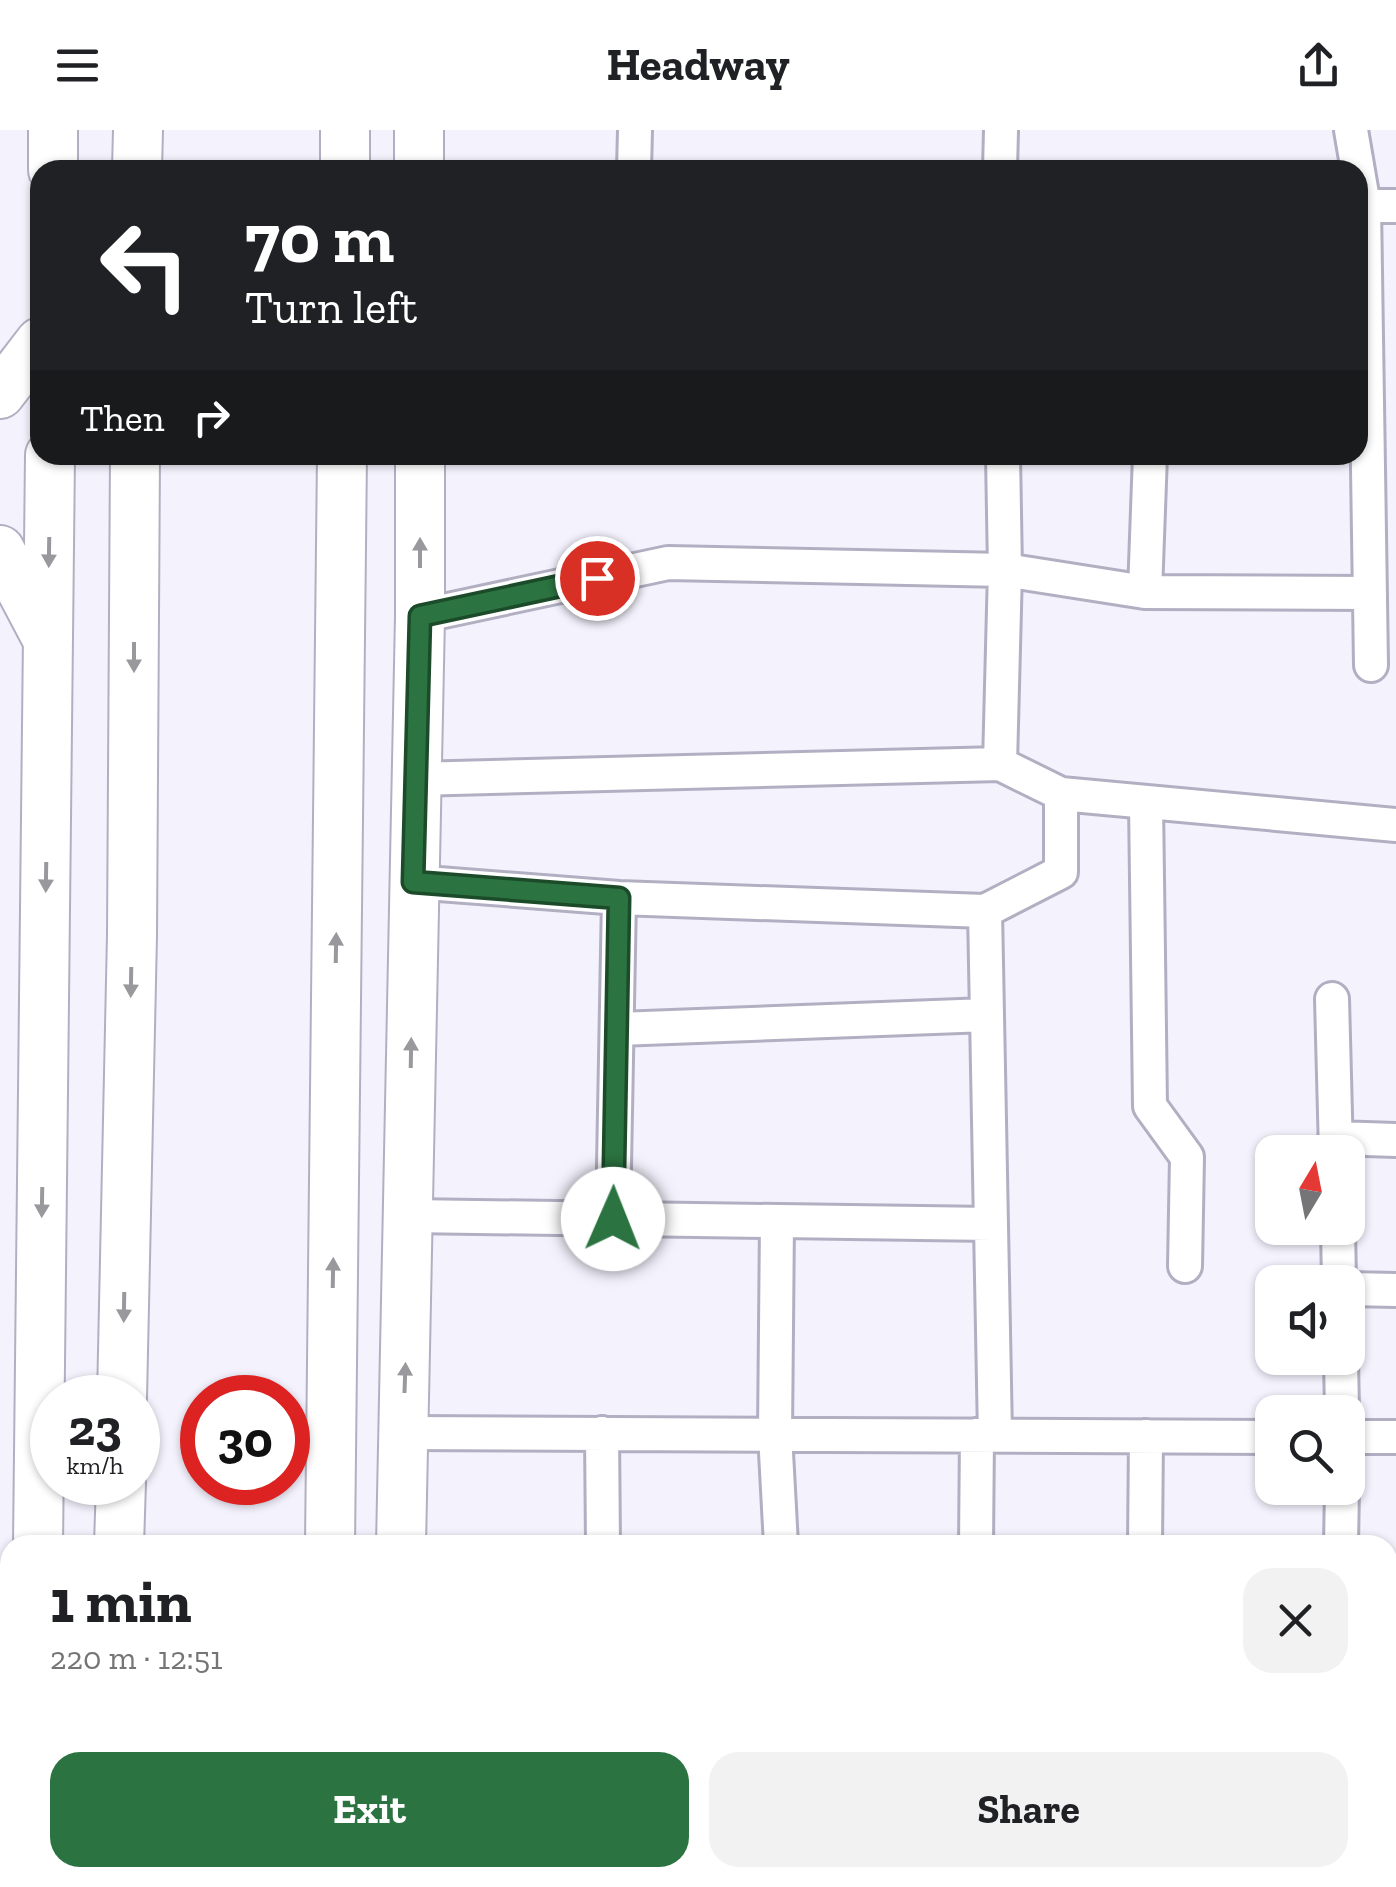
<!DOCTYPE html>
<html lang="en">
<head>
<meta charset="utf-8">
<style>
  :root { --surface:#fff; --page:#f2f2f2; --text:#202124; --muted:#757577; --accent:#2b7441 }
  body { margin:0; font-family:"Zilla Slab",serif; background:var(--page); color:var(--text); height:100vh; display:flex; flex-direction:column; font-size:38px; white-space:nowrap }
  * { box-sizing:border-box; margin:0 }
  p { font-size:32px; color:var(--muted) }
  .icon { flex:none; width:55px; height:55px; fill:none; stroke:currentColor; stroke-width:2; stroke-linecap:round; stroke-linejoin:round }
  .map { position:relative; flex:1; overflow:hidden }
  .sheet { position:absolute; left:0px; top:1405px; width:1398px; height:352px; display:flex; flex-direction:column; background:var(--surface); border-radius:30px 30px 0 0; box-shadow:0 2px 8px #0004 }
  .sheet>* { flex:none }
  .banner { position:absolute; left:30px; top:30px; width:1338px; height:305px; border-radius:30px; box-shadow:0 2px 8px #0004; background:#202124; color:#fff; overflow:hidden }
  .needle { width:65px; rotate:10deg }
  .controls { position:absolute; left:1255px; top:1005px; display:grid; gap:20px }
  .controls a { display:grid; place-items:center; width:110px; height:110px; border-radius:20px; background:var(--surface); box-shadow:0 2px 8px #0004; font-size:50px }
  .speed { position:absolute; left:30px; top:1245px; display:flex; gap:20px; font-size:50px; font-weight:700; text-align:center }
  .speed>* { display:grid; place-content:center; width:130px; height:130px; border-radius:50%; background:var(--surface); box-shadow:0 2px 8px #0004; line-height:1 }
  .speed small { font-size:25px; font-weight:400 }
  .speed .limit { border:15px solid #d22; background:#fff; color:#111 }
  .pin { position:absolute; display:grid; place-items:center; width:85px; height:85px; color:#fff; margin:-42px; border:5px solid #fff; border-radius:50%; box-shadow:0 2px 10px #0007 }
  .me { position:absolute; width:110px; margin:-55px; rotate:1deg; stroke-linejoin:round; filter:drop-shadow(0 0 8px #0008) }
  .turn { display:flex; align-items:center; gap:35px; height:210px; padding:0 50px; font-size:45px }
  .turn .icon { width:130px; height:130px; stroke-width:2.5 }
  .turn b { display:block; font-size:70px; line-height:85px }
  .then { display:flex; align-items:center; height:95px; padding:0 50px; background:#0003; gap:20px; font-size:38px }
  .round { display:grid; place-items:center; flex:none; width:105px; height:105px; border-radius:30px; background:var(--page) }
  .head { display:flex; align-items:center; justify-content:space-between; height:170px; padding:0 50px }
  h1 { font-size:60px; font-weight:800; line-height:75px }
  .cta { display:flex; gap:20px; margin-top:auto; padding:20px 50px }
  .cta a { flex:1; height:115px; border-radius:30px; background:var(--accent); color:#fff; font-size:40px; font-weight:800; line-height:115px; text-align:center }
  .cta a+a { background:var(--page); color:var(--text) }
  header { display:flex; justify-content:space-between; align-items:center; height:130px; padding:0 50px; background:var(--surface); font-size:45px; font-weight:800 }
  .map>svg:first-child { display:block }
</style>
</head>
<body>
<header><svg class="icon" aria-label="menu" viewBox="0 0 24 24"><path d="M4 6h16M4 12h16M4 18h16"/></svg>Headway<svg class="icon" aria-label="share" viewBox="0 0 24 24"><path d="M12 15V3M7 8l5-5 5 5M5 13v7h14v-7"/></svg></header>
<div class="map">
<svg width="1396" height="1757" viewBox="0 0 1396 1757">
  <rect width="100%" height="100%" fill="#f4f2fd"/>
  <g fill="none" stroke-linecap="round" stroke-linejoin="round">
    <defs>
      <path id="street" d="M1351 0 1364 76 1371 535
        M634 40 635 0
        M1000 40 1001 0
        M1358 76H1396
        M1145 462 1150 325
        M420 486 668 433 1005 440 1145 462 1370 463
        M415 649 1000 634
        M1061 664 1396 695
        M1146 672 1150 976 1187 1027 1185 1136
        M413 752 619 768 985 781 1061 742V664L1000 634 1005 440 1003 325
        M985 781 995 1305
        M1332 869 1336 1022
        M618 899 987 885
        M1335 1008 1396 1010
        M409 1086 991 1094
        M613 1089 619 768
        M777 1091 775 1304 781 1415
        M1338 1098 1339 1152
        M1348 1159 1396 1160
        M1341 1228 1342 1282
        M403 1303 1272 1307
        M602 1303 603 1415
        M1348 1307H1396
        M976 1415 977 1305
        M1145 1415 1146 1306
        M1341 1415 1342 1358
        M604 1748V1757
        M798 1748V1757
        M969 1757 970 1748
        M1141 1757V1748
        M1336 1757V1748"/>
      <path id="secondary" d="M419 0V40
        M53 40V0
        M137 40 138 0
        M345 40V0
        M0 264 40 212
        M0 420 45 505
        M122 1268 132 805 135 325
        M38 1415 50 325
        M119 1415 121 1352
        M330 1415 342 325
        M401 1415 420 486V325
        M33 1757V1748
        M112 1757V1748
        M322 1757V1748
        M394 1757 395 1748"/>
    </defs>
    <use href="#street" stroke="#b3afc2" stroke-width="38"/>
    <use href="#secondary" stroke="#b3afc2" stroke-width="52"/>
    <use href="#street" stroke="#fff" stroke-width="32"/>
    <use href="#secondary" stroke="#fff" stroke-width="48"/>
  </g>
  <defs><path id="oneway-solid" d="M-6-.8H1V-3.2L6.5 0L1 3.2V.8H-6Z" transform="scale(2.5)"/></defs>
  <g fill="#99989c">
    <use href="#oneway-solid" transform="translate(49 422) rotate(91)"/>
    <use href="#oneway-solid" transform="translate(420 423) rotate(-90)"/>
    <use href="#oneway-solid" transform="translate(134 527) rotate(90)"/>
    <use href="#oneway-solid" transform="translate(46 747) rotate(91)"/>
    <use href="#oneway-solid" transform="translate(336 818) rotate(-89)"/>
    <use href="#oneway-solid" transform="translate(131 852) rotate(91)"/>
    <use href="#oneway-solid" transform="translate(411 923) rotate(-89)"/>
    <use href="#oneway-solid" transform="translate(42 1072) rotate(91)"/>
    <use href="#oneway-solid" transform="translate(333 1143) rotate(-89)"/>
    <use href="#oneway-solid" transform="translate(124 1177) rotate(91)"/>
    <use href="#oneway-solid" transform="translate(405 1248) rotate(-88)"/>
  </g>
  <g fill="none" stroke-linecap="round" stroke-linejoin="round">
    <defs>
      <path id="route" d="M597 448 420 486 413 752 619 768 613 1089"/>
    </defs>
    <use href="#route" stroke="#1c4b2a" stroke-width="25"/>
    <use href="#route" stroke="#2b7441" stroke-width="18"/>
  </g>
</svg>
<div class="controls">
<a><svg class="needle" viewBox="-14 -14 28 28"><path d="M0-13l5 13h-10z" fill="#e53935"/><path d="M0 13l5-13h-10z" fill="#757577"/></svg></a>
<a><svg class="icon" aria-label="sound" viewBox="0 0 24 24"><path d="M4 9h4l5-4v14l-5-4H4zM17 9q2 3 0 6"/></svg></a>
<a><svg class="icon" aria-label="search" viewBox="0 0 24 24"><circle cx="10" cy="10" r="6"/><path d="M15 15l6 6"/></svg></a>
</div>
<div class="speed"><div>23<small>km/h</small></div><div class="limit">30</div></div>
<div class="pin" style="left:597px;top:448px;background:#d93025"><svg class="icon" aria-label="arrive" viewBox="0 0 24 24"><path d="M6 21V4h12l-3 4 3 4H6"/></svg></div>
<svg class="me" style="left:613px;top:1089px" viewBox="-20 -20 40 40"><circle r="19" fill="#fff"/><path d="M0-13L10 11 0 6-10 11z" fill="#2b7441"/></svg>
<div class="banner">
<div class="turn"><svg class="icon" aria-label="left" viewBox="0 0 24 24"><path d="M17 20v-9H6M10 6l-5 5 5 5"/></svg><div><b>70 m</b>Turn left</div></div>
<div class="then">Then<svg class="icon" aria-label="right" viewBox="0 0 24 24"><path d="M7 20v-9h11M14 6l5 5-5 5"/></svg></div>
</div>
<section class="sheet">
<div class="head"><div><h1>1 min</h1><p>220 m · 12:51</p></div><a class="round"><svg class="icon" aria-label="close" viewBox="0 0 24 24"><path d="M6 6l12 12M18 6L6 18"/></svg></a></div>
<div class="cta"><a>Exit</a><a>Share</a></div>
</section>
</div>
</body>
</html>
